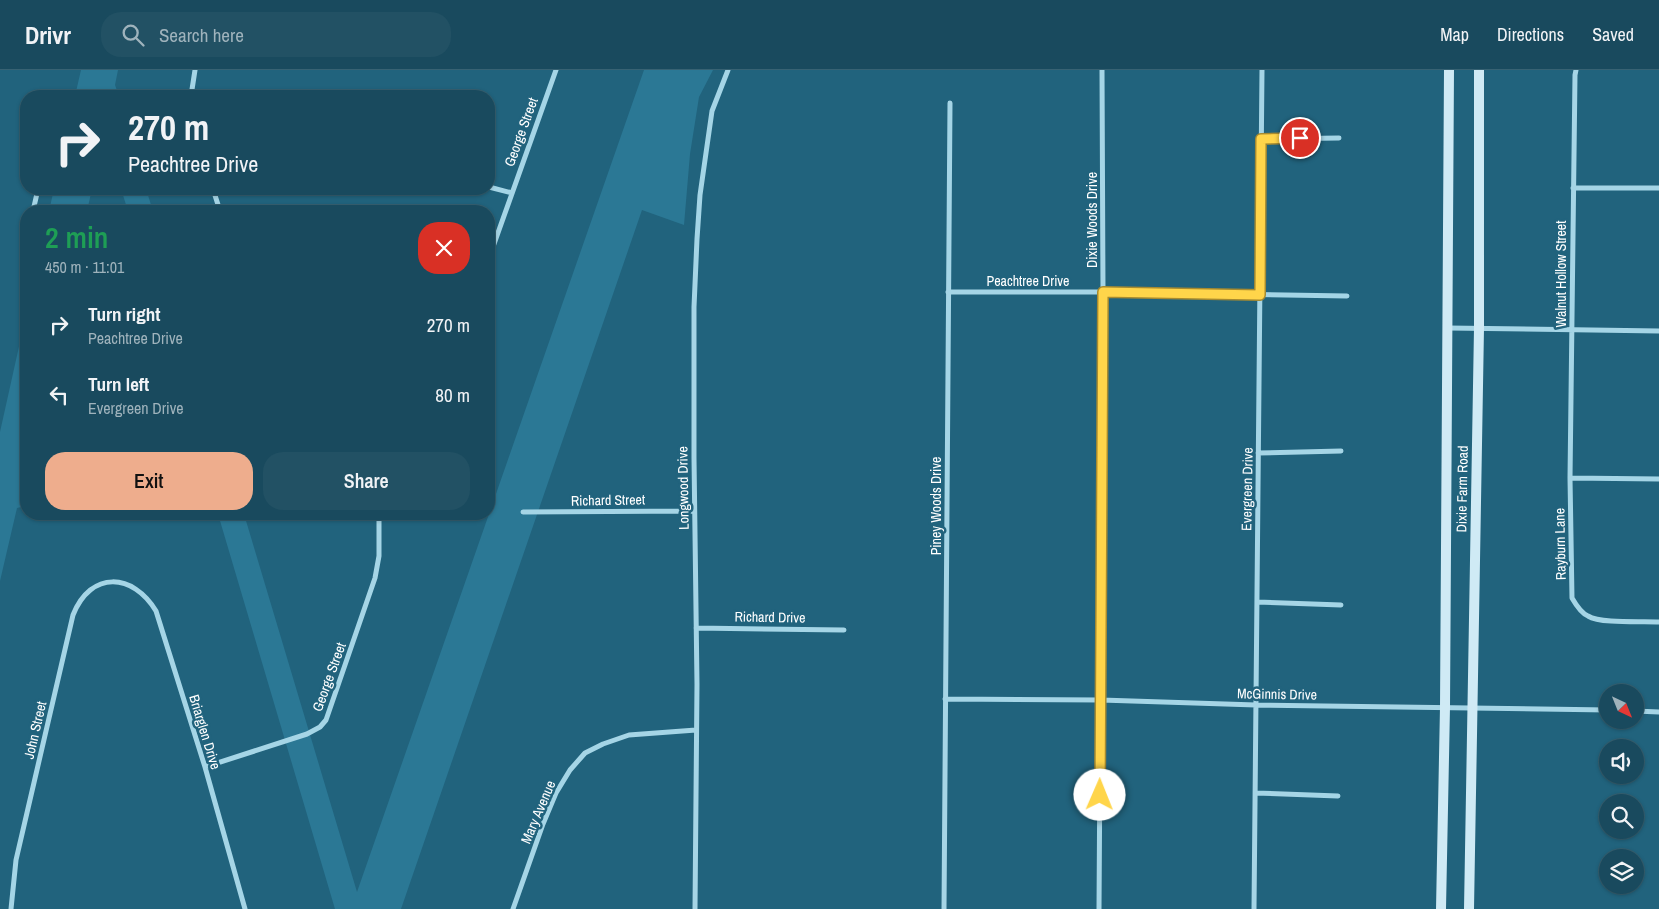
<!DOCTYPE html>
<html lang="en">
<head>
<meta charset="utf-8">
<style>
  :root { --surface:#194a5e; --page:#225164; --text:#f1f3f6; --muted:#9fb3bc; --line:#376273; --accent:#eead8d }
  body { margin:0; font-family:"Archivo Narrow",sans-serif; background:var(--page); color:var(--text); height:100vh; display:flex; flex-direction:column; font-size:19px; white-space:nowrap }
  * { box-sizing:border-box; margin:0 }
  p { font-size:16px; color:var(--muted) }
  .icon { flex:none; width:28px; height:28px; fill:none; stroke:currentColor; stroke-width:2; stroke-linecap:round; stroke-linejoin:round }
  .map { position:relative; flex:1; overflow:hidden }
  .panel { position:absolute; left:20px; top:135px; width:475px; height:315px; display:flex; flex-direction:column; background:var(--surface); border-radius:20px; box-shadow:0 1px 4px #0004,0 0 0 1px var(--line) }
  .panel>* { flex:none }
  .guide { position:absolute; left:20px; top:20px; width:475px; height:105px; border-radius:20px; box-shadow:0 1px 4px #0004,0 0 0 1px var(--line); background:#194a5e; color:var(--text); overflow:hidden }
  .needle { width:32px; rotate:137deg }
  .controls { position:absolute; left:1599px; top:614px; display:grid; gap:10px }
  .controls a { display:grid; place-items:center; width:45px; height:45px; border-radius:50%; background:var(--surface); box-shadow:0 1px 4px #0004,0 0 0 1px var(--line); font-size:25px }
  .pin { position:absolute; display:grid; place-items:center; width:42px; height:42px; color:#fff; margin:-21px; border:2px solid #fff; border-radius:50%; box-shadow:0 1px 5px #0007 }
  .me { position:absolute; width:55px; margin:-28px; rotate:1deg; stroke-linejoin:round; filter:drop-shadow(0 0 4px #0008) }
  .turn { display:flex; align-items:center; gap:18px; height:105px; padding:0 25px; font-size:22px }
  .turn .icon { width:65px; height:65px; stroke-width:2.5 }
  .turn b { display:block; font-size:35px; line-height:42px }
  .round { display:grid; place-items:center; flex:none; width:52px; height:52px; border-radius:20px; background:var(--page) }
  .overview { display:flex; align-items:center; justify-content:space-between; height:85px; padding:0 25px }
  h1 { font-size:30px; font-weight:600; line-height:38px; color:#1e9e55 }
  .cta { display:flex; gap:10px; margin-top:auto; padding:10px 25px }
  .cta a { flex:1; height:58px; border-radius:20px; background:var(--accent); color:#111; font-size:20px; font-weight:600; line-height:58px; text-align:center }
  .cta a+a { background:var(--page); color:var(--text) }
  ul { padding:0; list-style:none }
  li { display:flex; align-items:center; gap:15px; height:70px; padding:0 25px }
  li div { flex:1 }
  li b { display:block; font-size:19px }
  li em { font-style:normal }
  header { display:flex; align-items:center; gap:30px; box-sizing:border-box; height:70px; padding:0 25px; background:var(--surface); border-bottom:1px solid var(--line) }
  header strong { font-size:24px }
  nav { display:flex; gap:28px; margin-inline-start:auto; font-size:18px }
  .search { width:350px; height:45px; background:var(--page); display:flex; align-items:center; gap:12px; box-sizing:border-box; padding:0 18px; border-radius:20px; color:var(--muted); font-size:19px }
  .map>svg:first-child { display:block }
</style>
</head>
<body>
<header>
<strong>Drivr</strong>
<div class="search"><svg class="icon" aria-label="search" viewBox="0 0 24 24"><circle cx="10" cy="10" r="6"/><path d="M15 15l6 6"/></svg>Search here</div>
<nav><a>Map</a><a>Directions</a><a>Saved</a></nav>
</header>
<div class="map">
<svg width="1659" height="839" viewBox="0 0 1659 839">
  <rect width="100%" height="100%" fill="#21637d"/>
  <path fill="#2b7895" d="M81 0H118L115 15 119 26H75Z
    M644 0H713L699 27 690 84 684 155 642 140 401 839H335L218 444H244L357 822Z
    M54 119H92L87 141H49Z
    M121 119H146L153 141H128Z
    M26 245V415L21 437 17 438 0 511V362Z"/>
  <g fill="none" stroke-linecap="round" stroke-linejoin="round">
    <path stroke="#a5d5e6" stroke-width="5" d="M1576 0 1575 5 1570 408 1572 528C1576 535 1581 543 1588 546 1601 554 1642 551 1659 552
      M191 26 195 0
      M1261 69 1339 68
      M489 117 512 123
      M1573 118H1659
      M213 119 220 141
      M33 141 38 119
      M26 171 24 180 26 187
      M489 188 556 0
      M948 222H1103L1347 226
      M1448 258 1659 261
      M1258 383 1341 381
      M1570 408 1659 409
      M523 442 694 441
      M1257 532 1341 535
      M696 558 844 560
      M945 629 1101 630 1256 635 1608 640
      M1635 641 1659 642
      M205 697 307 664 320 657 326 650 375 508 379 486V444
      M1255 723 1338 726
      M11 839 16 790 73 545C91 500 133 503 156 541L205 697 245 839
      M513 839 543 754 556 723 570 700 585 683 603 674 629 665 696 660
      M695 839 697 614 694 388V237L697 169 700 125 712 41 728 0
      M944 839 950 33
      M1099 839 1103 222 1102 0
      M1254 839 1262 0"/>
    <path stroke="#cfeaf5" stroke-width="10" d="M1441 839 1445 637 1449 0
      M1469 839 1479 258V0"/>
  </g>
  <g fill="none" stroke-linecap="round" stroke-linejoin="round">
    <defs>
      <path id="route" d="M1100 725 1103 222 1260 225 1261 69 1300 68"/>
    </defs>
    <use href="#route" stroke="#a68a30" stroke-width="12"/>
    <use href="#route" stroke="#ffd54a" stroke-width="9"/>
  </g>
  <g text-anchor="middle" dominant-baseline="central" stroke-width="5" stroke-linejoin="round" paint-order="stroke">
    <g font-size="14" fill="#fff" stroke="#21637d">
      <text transform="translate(521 62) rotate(-70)">George Street</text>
      <text transform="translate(1092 150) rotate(-90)">Dixie Woods Drive</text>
      <text transform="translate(1561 204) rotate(-90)">Walnut Hollow Street</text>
      <text x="1028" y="211">Peachtree Drive</text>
      <text transform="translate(683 418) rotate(-91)">Longwood Drive</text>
      <text transform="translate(1247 419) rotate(-89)">Evergreen Drive</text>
      <text transform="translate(1462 419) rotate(-89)">Dixie Farm Road</text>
      <text transform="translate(608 430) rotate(-1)">Richard Street</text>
      <text transform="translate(936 436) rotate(-90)">Piney Woods Drive</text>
      <text transform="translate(1560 474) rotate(-91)">Rayburn Lane</text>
      <text transform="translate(770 547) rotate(1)">Richard Drive</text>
      <text transform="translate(329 607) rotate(-70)">George Street</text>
      <text transform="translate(1277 624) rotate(1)">McGinnis Drive</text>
      <text transform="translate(35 660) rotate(-77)">John Street</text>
      <text transform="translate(205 662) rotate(73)">Briarglen Drive</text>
      <text transform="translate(538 742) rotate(-67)">Mary Avenue</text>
    </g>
  </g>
</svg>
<div class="controls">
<a><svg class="needle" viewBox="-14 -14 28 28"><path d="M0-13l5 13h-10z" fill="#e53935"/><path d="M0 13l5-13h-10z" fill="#9fb3bc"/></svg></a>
<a><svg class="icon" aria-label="sound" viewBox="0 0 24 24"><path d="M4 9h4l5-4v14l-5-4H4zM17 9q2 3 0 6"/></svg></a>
<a><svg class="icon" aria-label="search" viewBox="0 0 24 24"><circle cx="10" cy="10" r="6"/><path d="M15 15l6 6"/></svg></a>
<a><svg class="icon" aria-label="layers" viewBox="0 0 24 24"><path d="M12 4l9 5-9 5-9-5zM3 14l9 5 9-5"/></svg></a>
</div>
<div class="pin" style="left:1300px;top:68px;background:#d93025"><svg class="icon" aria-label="arrive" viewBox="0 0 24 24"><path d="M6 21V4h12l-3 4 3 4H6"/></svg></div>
<svg class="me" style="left:1100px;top:725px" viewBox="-20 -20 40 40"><circle r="19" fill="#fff"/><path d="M0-13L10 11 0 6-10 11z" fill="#ffd54a"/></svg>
<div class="guide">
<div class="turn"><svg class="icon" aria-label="right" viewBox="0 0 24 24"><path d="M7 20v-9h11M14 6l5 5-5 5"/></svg><div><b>270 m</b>Peachtree Drive</div></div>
</div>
<section class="panel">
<div class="overview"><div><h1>2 min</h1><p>450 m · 11:01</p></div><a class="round" style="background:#d93025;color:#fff"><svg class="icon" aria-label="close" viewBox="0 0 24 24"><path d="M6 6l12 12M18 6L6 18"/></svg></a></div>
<ul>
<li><svg class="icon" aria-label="right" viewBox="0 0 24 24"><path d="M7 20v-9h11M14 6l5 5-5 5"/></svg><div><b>Turn right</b><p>Peachtree Drive</p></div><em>270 m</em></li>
<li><svg class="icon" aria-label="left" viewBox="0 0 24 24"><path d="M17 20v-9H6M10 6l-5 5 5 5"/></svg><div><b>Turn left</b><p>Evergreen Drive</p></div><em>80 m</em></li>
</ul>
<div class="cta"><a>Exit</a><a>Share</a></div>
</section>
</div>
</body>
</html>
